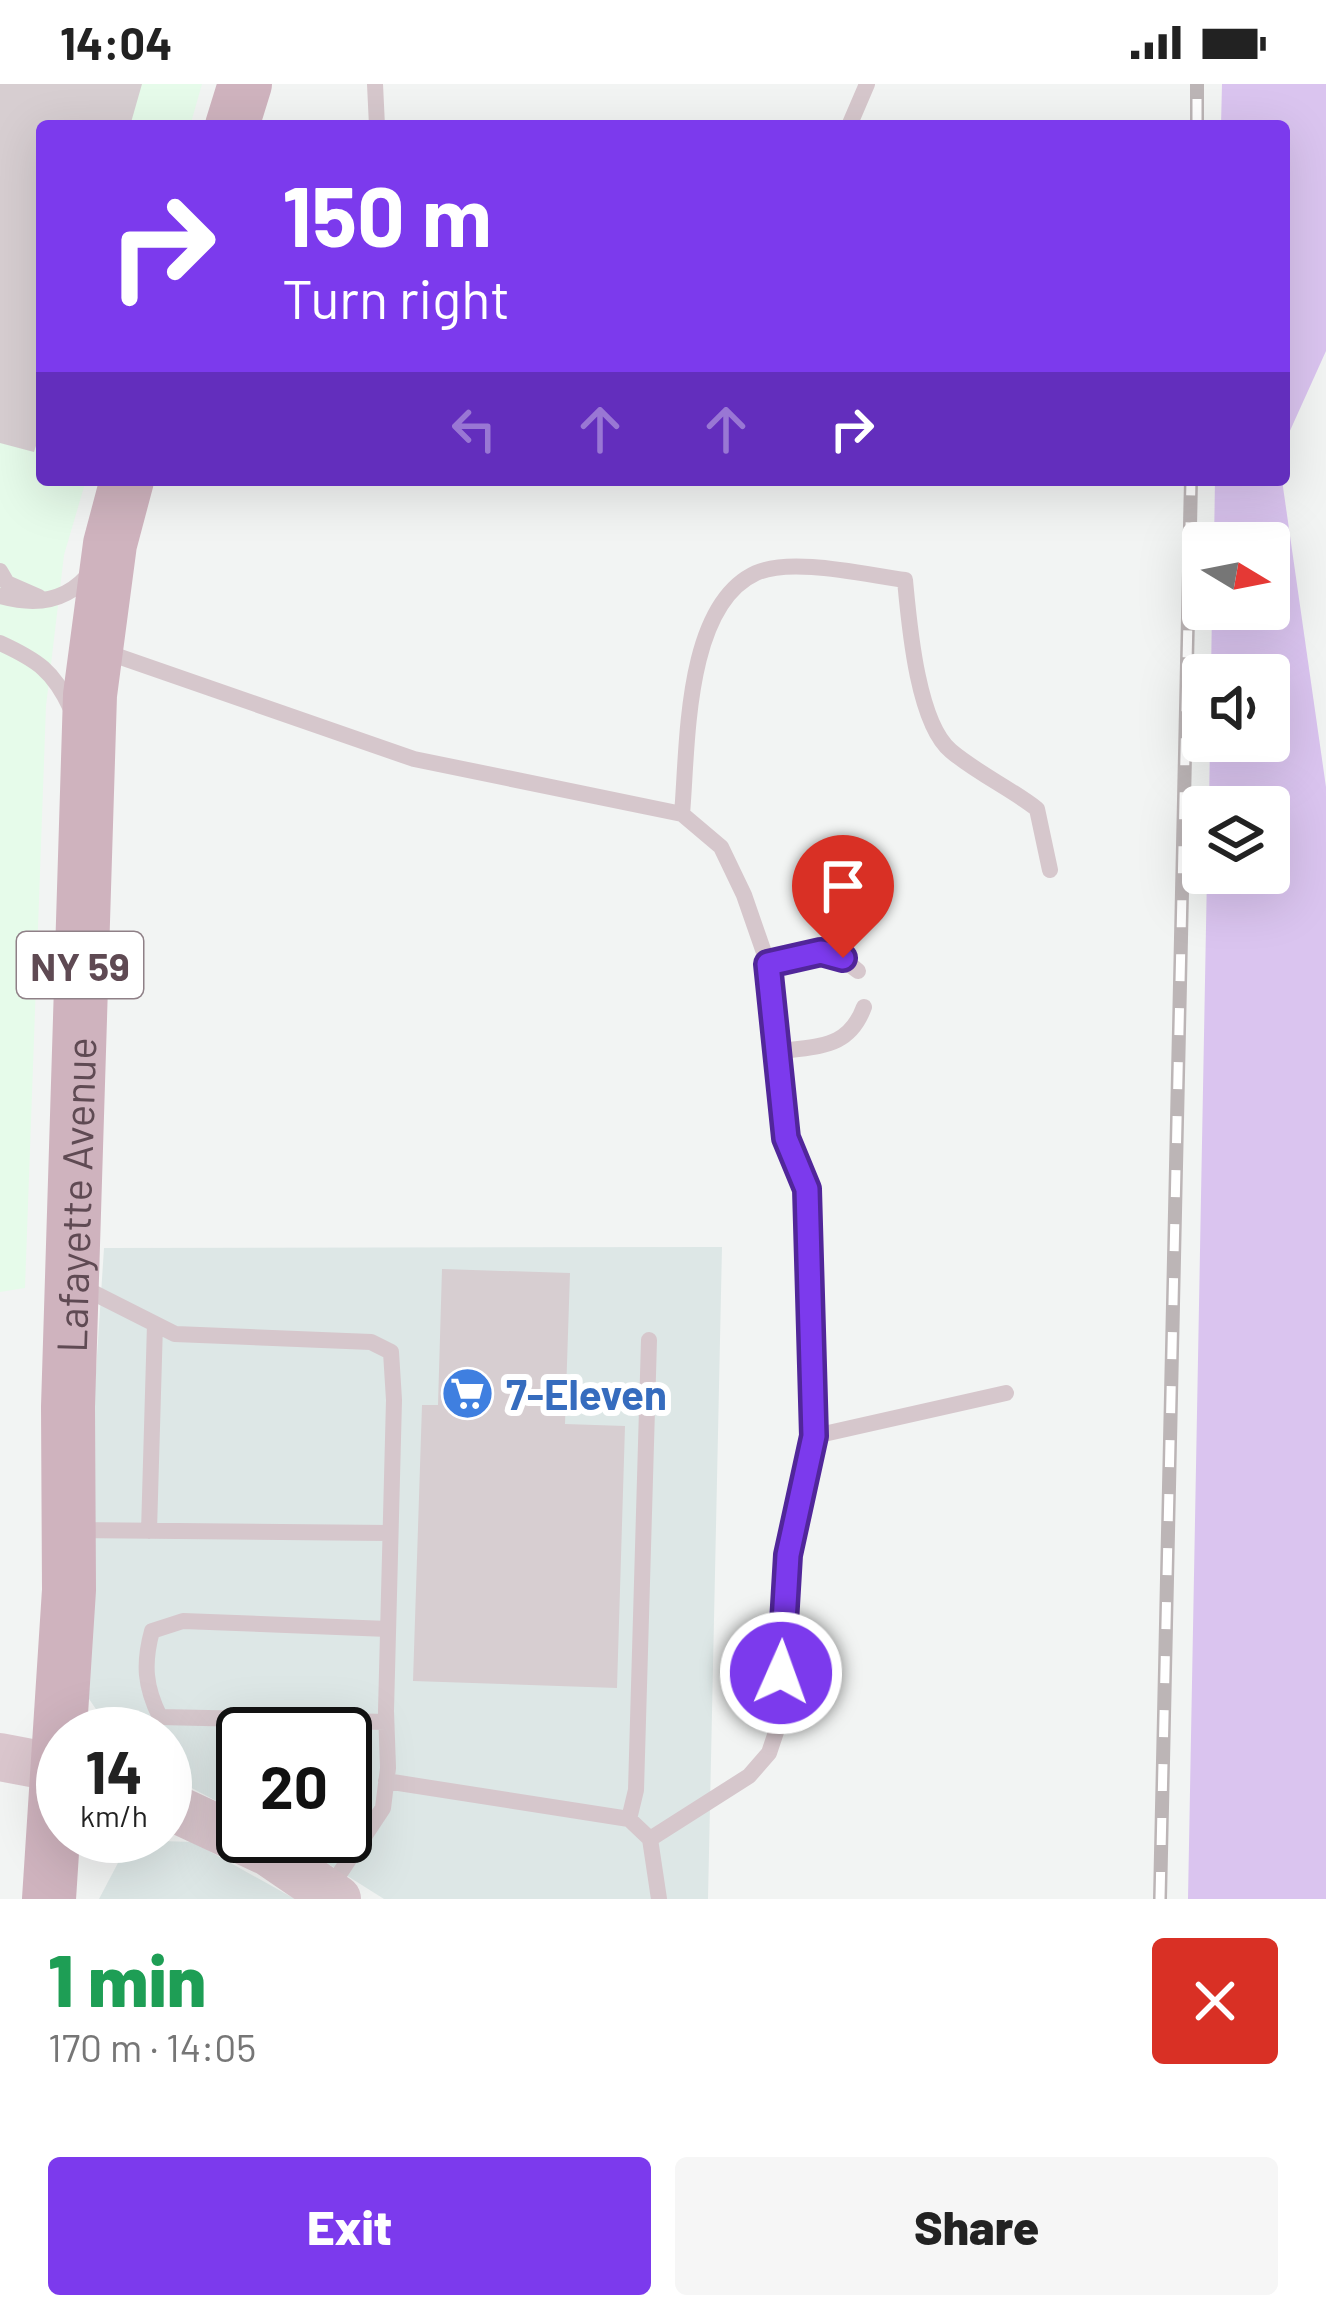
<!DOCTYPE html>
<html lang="en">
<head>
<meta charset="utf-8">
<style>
  :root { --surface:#fff; --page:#f6f6f6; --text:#222; --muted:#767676; --accent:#7c3aed }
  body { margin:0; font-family:Barlow,sans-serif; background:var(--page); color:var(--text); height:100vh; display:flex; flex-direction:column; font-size:45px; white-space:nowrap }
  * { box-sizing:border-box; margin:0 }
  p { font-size:39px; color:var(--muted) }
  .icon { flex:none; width:66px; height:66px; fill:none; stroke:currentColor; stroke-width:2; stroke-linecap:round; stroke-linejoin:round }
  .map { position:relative; height:1815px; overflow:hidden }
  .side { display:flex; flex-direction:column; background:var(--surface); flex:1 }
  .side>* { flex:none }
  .top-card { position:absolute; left:36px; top:36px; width:1254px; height:366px; border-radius:12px; box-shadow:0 12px 48px #0002; background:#7c3aed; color:#fff; overflow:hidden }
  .needle { width:78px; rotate:100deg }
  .buttons { position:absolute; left:1182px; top:438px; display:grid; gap:24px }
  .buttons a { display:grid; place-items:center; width:108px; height:108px; border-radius:12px; background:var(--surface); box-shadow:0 12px 48px #0002; font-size:60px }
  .speed { position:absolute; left:36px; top:1623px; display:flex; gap:24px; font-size:60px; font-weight:700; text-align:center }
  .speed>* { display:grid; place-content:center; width:156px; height:156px; border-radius:50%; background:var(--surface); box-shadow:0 12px 48px #0002; line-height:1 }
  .speed small { font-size:30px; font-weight:400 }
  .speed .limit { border:6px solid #111; border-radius:18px; background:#fff; color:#111 }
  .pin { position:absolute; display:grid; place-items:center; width:102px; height:102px; color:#fff; margin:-123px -51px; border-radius:50% 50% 50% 0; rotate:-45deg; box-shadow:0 0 12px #0007 }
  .pin .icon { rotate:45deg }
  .me { position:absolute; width:132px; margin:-66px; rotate:2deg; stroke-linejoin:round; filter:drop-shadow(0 0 9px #0008) }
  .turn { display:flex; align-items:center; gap:42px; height:252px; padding:0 48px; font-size:54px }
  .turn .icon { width:156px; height:156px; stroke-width:2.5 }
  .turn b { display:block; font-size:84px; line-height:102px }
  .lanes { display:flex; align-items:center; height:114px; padding:0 48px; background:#0003; justify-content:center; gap:60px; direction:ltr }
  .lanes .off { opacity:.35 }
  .round { display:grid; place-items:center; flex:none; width:126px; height:126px; border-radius:12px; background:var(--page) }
  .headline { display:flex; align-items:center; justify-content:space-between; height:204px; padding:0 48px }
  h1 { font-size:72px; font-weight:800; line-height:90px; color:#1e9e55 }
  .primary-button { display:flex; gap:24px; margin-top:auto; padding:24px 48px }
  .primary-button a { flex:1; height:138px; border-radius:12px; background:var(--accent); color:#fff; font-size:48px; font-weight:800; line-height:138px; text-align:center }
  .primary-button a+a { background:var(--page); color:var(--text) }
  .status { display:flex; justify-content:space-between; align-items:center; height:84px; padding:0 60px; background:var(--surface); direction:ltr }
  .status svg { height:33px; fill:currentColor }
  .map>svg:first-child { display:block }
</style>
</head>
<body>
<div class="status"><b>14:04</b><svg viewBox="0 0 49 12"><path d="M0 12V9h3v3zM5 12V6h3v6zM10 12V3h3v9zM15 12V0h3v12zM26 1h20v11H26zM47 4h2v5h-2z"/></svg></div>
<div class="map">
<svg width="1326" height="1815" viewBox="0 0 1326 1815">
  <rect width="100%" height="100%" fill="#f2f4f3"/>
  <path fill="#dde7e6" d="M722 1163 708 1815H384L284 1752H345V1650H243V1731L165 1690V1650H113L76 1596 104 1164Z
    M130 1756 193 1758 295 1815H99Z"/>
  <path fill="#e6fbea" d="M0 0H202L190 42H42V396H86L64 471 46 622 25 1204 0 1208Z"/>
  <path fill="#dac4ef" d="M1222 0H1326V267L1284 360V42H1221Z
    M1215 396H1282L1326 703V1815H1188L1207 789H1269V723H1209L1210 657H1269V591H1211L1212 525H1269V459H1214Z"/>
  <path fill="#d7ced1" d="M0 0H142L130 42H42V343L34 368 0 359Z
    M442 1185 570 1189 565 1340 625 1342 617 1604 413 1597 422 1321H438Z"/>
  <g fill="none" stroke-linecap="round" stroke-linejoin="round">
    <path stroke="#d6c7cc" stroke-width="16" d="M375 0 377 42
      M849 42 867 0
      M0 487 7 499 39 513
      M0 512C36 522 69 518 92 486
      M0 559C37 576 54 587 71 625
      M103 567 414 675 682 730 721 763 744 811 768 880 786 1054 807 1105 815 1352 788 1471 780 1636 769 1669 749 1692 650 1755
      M682 730C688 662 684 522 756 489 792 473 866 491 905 496 909 538 917 639 951 667 977 689 1010 704 1037 725L1050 786
      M768 880C803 872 828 861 858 887
      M778 968C817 961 848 966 864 923
      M78 1201 175 1250 371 1258 391 1268 394 1316 386 1627 388 1684 383 1724 330 1804
      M815 1352 1006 1309
      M73 1446 390 1449
      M149 1447 155 1240
      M386 1638 160 1633C145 1603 143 1580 152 1547L183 1537 388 1545
      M386 1697 629 1735 650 1755 659 1815
      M629 1735 636 1706 649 1256"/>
    <path stroke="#dac6cd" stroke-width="48" d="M0 1673 63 1685
      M165 1720 268 1768 337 1815"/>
    <g stroke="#cfb3be" stroke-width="54">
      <path d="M232 42 245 0"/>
      <path id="s1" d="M49 1815 69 1506 68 1323 90 611 110 460 127 396"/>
    </g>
    <defs>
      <path id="rail" d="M1197 42V0
        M1160 1815 1191 396"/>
    </defs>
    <use href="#rail" stroke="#bcb5b6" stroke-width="14"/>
    <use href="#rail" stroke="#fff" stroke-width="9" stroke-dasharray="27" stroke-linecap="butt"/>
  </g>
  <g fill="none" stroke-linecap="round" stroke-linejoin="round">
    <defs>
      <path id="route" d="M781 1589 788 1471 814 1352 807 1105 786 1054 768 880 821 868 843 874"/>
    </defs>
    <use href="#route" stroke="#51269a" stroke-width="30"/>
    <use href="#route" stroke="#7c3aed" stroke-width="21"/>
  </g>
  <defs>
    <symbol id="supermarket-disc" viewBox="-11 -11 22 22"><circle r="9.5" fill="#3f7fe0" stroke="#fff"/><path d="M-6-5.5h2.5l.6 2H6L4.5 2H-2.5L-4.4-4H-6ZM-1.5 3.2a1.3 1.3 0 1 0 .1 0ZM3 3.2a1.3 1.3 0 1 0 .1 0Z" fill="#fff"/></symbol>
  </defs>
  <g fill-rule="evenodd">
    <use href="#supermarket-disc" x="438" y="1280" width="59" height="59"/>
  </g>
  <g text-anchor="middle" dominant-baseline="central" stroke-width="12" stroke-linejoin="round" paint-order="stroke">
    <rect fill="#fff" stroke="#8f8087" stroke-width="3" x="17" y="848" width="126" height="66" rx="9"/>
    <g font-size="39" font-weight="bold" fill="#5f4a53">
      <text x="80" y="881">NY 59</text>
    </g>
    <g font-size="42" fill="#5f4a53" stroke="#fff">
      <text stroke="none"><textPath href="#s1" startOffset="705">Lafayette Avenue</textPath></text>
    </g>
    <g font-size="42" font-weight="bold" fill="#366cbe" stroke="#fff" text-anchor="start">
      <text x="506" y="1309">7-Eleven</text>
    </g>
  </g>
</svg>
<div class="buttons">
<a><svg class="needle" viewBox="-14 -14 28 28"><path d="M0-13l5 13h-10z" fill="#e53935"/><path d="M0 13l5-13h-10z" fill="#767676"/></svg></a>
<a><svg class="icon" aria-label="sound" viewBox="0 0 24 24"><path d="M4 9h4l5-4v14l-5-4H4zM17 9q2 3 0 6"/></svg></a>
<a><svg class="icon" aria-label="layers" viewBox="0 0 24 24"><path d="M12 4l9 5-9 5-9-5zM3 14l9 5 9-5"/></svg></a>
</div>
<div class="speed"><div>14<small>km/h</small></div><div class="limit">20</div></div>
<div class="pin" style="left:843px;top:874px;background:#d93025"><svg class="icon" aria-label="arrive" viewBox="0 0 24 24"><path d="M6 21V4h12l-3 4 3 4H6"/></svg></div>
<svg class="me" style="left:781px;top:1589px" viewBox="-20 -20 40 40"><circle r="17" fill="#7c3aed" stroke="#fff" stroke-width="3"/><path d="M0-11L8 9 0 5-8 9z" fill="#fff"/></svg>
<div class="top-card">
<div class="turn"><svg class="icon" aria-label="right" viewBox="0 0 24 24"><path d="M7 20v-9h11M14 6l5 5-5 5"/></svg><div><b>150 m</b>Turn right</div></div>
<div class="lanes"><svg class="icon off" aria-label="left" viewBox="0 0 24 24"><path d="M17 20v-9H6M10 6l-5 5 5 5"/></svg><svg class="icon off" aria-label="ahead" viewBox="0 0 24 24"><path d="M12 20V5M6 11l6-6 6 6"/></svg><svg class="icon off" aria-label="ahead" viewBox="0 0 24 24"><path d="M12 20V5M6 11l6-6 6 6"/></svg><svg class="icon" aria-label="right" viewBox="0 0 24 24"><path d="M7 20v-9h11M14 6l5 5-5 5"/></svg></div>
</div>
</div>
<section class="side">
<div class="headline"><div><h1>1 min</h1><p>170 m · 14:05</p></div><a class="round" style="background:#d93025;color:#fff"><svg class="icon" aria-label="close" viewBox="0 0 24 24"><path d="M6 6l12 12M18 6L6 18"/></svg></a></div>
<div class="primary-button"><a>Exit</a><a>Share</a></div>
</section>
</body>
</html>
